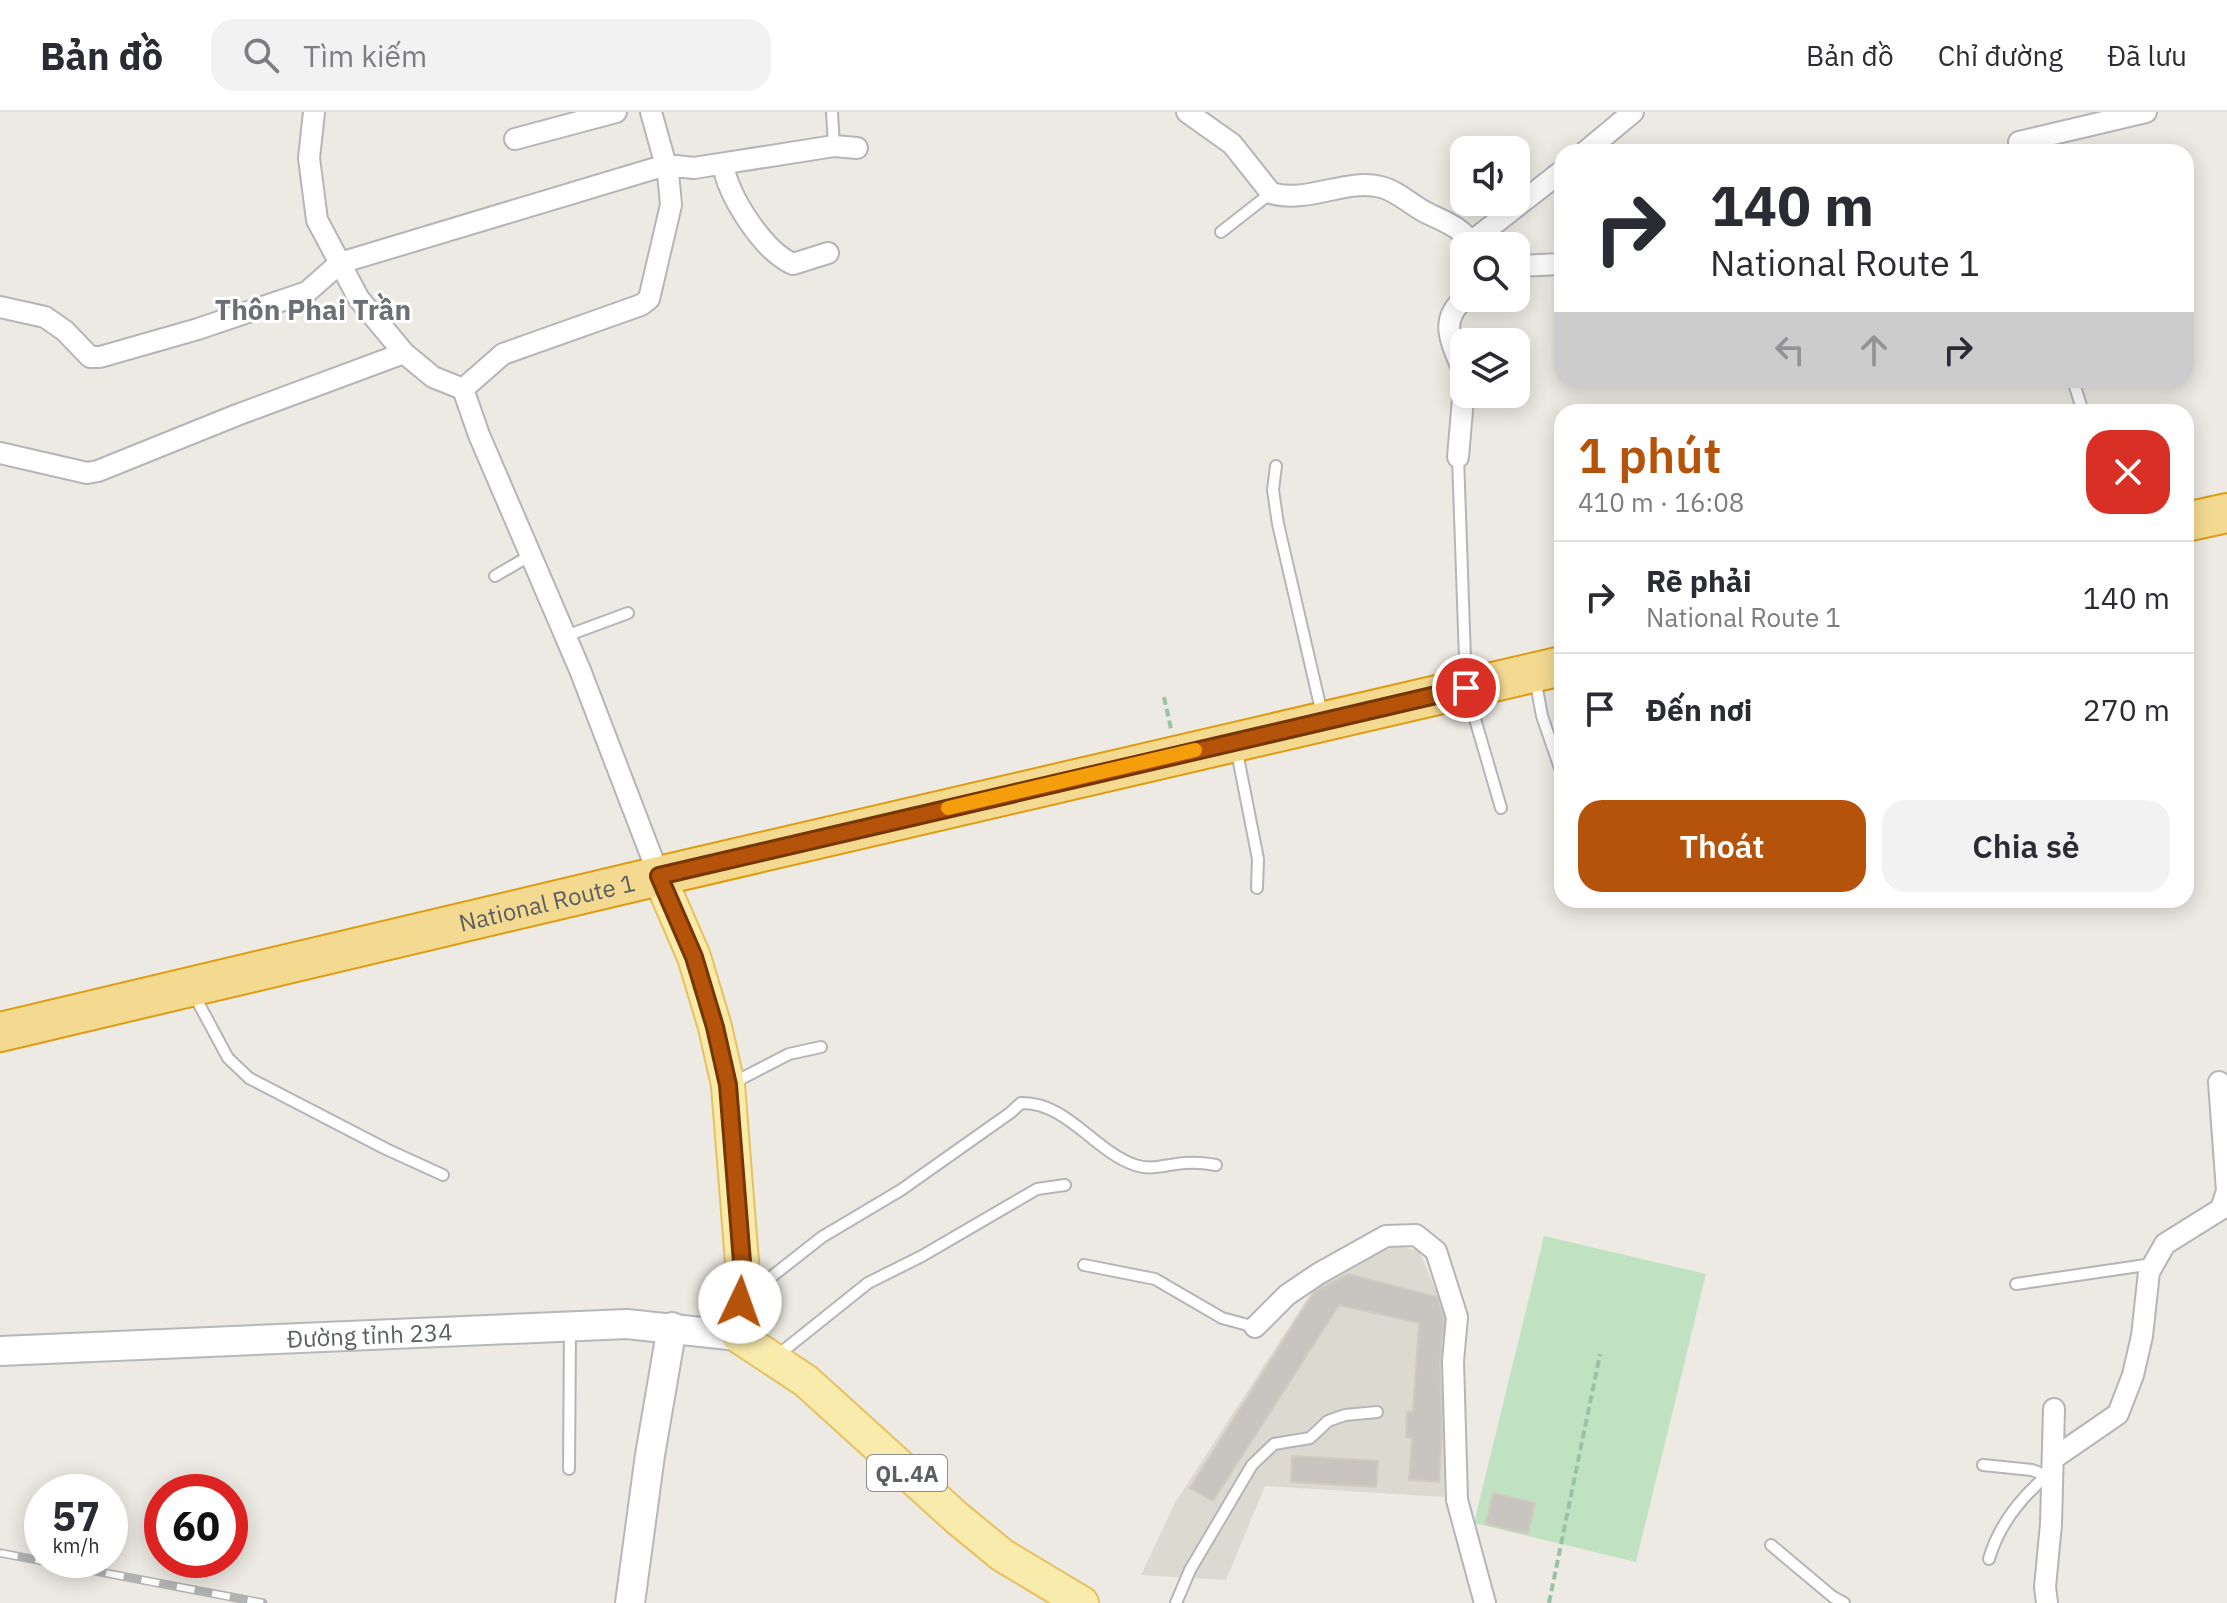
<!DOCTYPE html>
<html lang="vi">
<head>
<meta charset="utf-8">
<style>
  :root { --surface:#fff; --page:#f2f2f3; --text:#2b2b33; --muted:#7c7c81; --line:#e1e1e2; --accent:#b45309 }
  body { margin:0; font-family:"IBM Plex Sans",sans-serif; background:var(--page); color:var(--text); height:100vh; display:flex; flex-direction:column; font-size:30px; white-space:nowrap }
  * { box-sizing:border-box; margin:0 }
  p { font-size:26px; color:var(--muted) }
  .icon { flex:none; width:44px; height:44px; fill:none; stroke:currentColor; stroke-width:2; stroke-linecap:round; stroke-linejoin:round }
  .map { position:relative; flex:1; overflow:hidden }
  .details { position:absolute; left:1554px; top:292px; width:640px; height:504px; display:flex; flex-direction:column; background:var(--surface); border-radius:24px; box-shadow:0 4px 20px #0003 }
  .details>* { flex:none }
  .guide { position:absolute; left:1554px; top:32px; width:640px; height:244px; border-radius:24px; box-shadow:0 4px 20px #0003; background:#fff; color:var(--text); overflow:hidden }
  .tools { position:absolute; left:1450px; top:24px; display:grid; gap:16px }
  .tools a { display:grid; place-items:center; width:80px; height:80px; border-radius:16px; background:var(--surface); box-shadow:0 4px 20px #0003; font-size:40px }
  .speed { position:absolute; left:24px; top:1362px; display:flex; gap:16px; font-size:40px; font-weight:700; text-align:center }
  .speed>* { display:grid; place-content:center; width:104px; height:104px; border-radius:50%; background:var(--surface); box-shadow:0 4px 20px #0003; line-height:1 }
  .speed small { font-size:20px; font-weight:400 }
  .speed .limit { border:12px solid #d22; background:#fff; color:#111 }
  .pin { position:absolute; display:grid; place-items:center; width:68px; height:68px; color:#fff; margin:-34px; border:4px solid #fff; border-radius:50%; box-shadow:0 2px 8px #0007 }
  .me { position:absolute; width:88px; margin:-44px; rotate:3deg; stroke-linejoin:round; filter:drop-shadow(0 0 6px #0008) }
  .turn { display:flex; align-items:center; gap:28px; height:168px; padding:0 24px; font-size:36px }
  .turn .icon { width:104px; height:104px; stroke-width:2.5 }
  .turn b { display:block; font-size:56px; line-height:68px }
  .lanes { display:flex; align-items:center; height:76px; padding:0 24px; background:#0003; justify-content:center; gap:40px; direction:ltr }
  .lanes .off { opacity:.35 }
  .round { display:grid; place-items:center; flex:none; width:84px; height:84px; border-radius:24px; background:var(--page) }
  .overview { display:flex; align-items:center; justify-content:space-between; height:136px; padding:0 24px }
  h1 { font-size:48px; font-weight:600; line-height:60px; color:var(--accent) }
  .button { display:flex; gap:16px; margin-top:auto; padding:16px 24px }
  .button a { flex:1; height:92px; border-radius:24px; background:var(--accent); color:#fff; font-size:32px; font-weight:600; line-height:92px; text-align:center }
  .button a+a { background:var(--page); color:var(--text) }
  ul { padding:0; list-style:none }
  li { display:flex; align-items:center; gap:24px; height:112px; padding:0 24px; border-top:2px solid var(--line) }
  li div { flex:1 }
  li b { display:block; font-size:30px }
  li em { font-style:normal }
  header { display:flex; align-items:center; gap:48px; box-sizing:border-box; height:112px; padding:0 40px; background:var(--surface); border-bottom:2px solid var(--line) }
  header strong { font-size:38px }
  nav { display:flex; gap:44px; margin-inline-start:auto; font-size:28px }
  .search { width:560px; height:72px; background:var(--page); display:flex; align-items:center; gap:20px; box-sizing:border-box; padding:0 28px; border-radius:24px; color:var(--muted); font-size:30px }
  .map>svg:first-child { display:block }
</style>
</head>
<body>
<header>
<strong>Bản đồ</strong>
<div class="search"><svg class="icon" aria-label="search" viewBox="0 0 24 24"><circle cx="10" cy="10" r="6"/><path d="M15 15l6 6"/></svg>Tìm kiếm</div>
<nav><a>Bản đồ</a><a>Chỉ đường</a><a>Đã lưu</a></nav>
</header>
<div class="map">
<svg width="2227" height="1491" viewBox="0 0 2227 1491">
  <rect width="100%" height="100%" fill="#eceae2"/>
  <path fill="#dcd9d1" d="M1399 1134 1419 1139 1451 1213 1444 1385 1265 1374 1226 1468 1141 1463 1175 1391 1318 1170 1384 1138Z"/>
  <path fill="#c1e2c0" d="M1544 1124 1706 1162 1636 1450 1474 1411Z"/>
  <path fill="#c8c5c0" stroke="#d0cbc1" stroke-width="2" d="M1348 1162 1437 1185 1444 1206 1440 1249 1442 1316 1439 1370 1409 1368 1412 1326 1406 1325 1407 1300H1413L1419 1211 1339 1193 1213 1389 1190 1376 1314 1180Z
    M1292 1344 1378 1349 1376 1375 1291 1370Z
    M1493 1381 1535 1391 1528 1422 1486 1412Z"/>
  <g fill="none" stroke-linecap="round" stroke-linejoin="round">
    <defs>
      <path id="lane" d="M832 0 834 34
        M1221 120 1271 81
        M2073 268 2083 300
        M1458 345 1466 576 1501 696
        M1276 354 1273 378 1278 412 1322 602
        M495 464 531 443
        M566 524 628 501
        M1535 566 1542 604 1562 662
        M1236 635 1258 747 1257 776
        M193 881 228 946 249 966 386 1037 443 1063
        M733 971 789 942 821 935
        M1084 1153 1155 1167 1222 1206 1255 1215
        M2016 1172 2153 1152
        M747 1184 822 1125 901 1078 1010 1001 1021 991C1067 990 1094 1039 1135 1053 1152 1059 1168 1052 1185 1051 1195 1050 1205 1051 1216 1053
        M778 1243 868 1171 922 1144 1037 1077 1065 1073
        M1983 1353 2032 1358 2047 1364
        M569 1357 570 1217
        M1771 1433 1833 1485 1844 1491
        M1989 1447C1999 1412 2023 1383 2051 1360
        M1176 1491 1190 1458 1252 1353 1274 1332 1310 1326 1328 1309 1345 1303 1377 1300"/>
      <path id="street" d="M314 0 309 46 317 108 359 187 404 241 433 265 463 277 479 323 580 558 659 764
        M1187 0 1232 32 1271 81C1307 92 1346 66 1381 75 1398 79 1413 95 1429 102 1446 110 1464 117 1473 134
        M515 27 616 0
        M2019 30 2146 0
        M1585 40 1633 0
        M723 52C728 84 763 139 793 152L828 141
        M1471 130 1562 59
        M1516 154 1562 152
        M0 195 45 205 65 219 90 245H100L198 217 307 180 340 151 666 53 694 56 834 34 857 36
        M1464 262C1454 233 1436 210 1465 186
        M463 277 503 242 641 193 649 187 671 93 668 61 651 0
        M0 341 87 361 98 359 237 303 404 241
        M1458 345 1464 275
        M1255 1215 1287 1183 1318 1162 1386 1124 1416 1123 1436 1139 1457 1205 1453 1249 1457 1388 1485 1491
        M2054 1346 2118 1302 2133 1263 2142 1224 2149 1160 2165 1132 2221 1097 2227 1079 2219 970
        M2047 1491 2045 1475 2051 1412 2054 1297"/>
      <g id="secondary">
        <path id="s1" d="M0 1239 627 1212 738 1224"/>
        <path d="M630 1491 650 1343 672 1215"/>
      </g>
      <path id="primary" d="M659 764 694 845 715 915 728 973 742 1150 738 1224 806 1269 957 1406 1002 1443 1082 1491"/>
      <g id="highway">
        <path d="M2186 410 2227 401"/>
        <path id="s2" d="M0 920 659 764 1562 554"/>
      </g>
    </defs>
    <use href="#lane" stroke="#b3b5b9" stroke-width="14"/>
    <use href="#street" stroke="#b3b5b9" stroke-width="24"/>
    <use href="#secondary" stroke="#b4b7bc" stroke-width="32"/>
    <use href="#primary" stroke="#e6c061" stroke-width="36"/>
    <use href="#highway" stroke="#dd9c11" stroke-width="42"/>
    <path stroke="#9ac3a5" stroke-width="4" stroke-dasharray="8 4" stroke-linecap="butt" d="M1164 585 1171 617
      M1549 1491 1600 1242"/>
    <use href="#lane" stroke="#fff" stroke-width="10"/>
    <use href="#street" stroke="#fff" stroke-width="20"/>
    <use href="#secondary" stroke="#fff" stroke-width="28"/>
    <use href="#primary" stroke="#f9ebab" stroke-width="32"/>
    <use href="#highway" stroke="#f4da91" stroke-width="38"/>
    <defs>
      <path id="rail" d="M0 1441 263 1491"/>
    </defs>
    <use href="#rail" stroke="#b1b2b2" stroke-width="9"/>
    <use href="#rail" stroke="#fff" stroke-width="6" stroke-dasharray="18" stroke-linecap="butt"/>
  </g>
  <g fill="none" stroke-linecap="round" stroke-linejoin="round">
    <defs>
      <path id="route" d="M740 1190 742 1150 728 973 715 915 694 845 659 764 1466 576"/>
    </defs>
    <use href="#route" stroke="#753606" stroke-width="20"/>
    <use href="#route" stroke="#b45309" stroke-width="14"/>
    <path stroke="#f59e0b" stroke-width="14" d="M948 696 1195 638"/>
  </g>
  <g text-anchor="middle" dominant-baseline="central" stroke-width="6" stroke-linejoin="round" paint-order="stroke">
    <rect fill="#fff" stroke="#8c8e91" stroke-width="2" x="867" y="1343" width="80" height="36" rx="6"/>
    <g font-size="22" font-weight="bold" fill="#5b5e62">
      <text x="907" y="1361">QL.4A</text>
    </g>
    <g font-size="24" fill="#5b5e62" stroke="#fff">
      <text stroke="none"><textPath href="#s2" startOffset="562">National Route 1</textPath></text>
      <text stroke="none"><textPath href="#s1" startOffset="370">Đường tỉnh 234</textPath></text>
    </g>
    <g font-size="28" font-weight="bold" fill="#6c7074" stroke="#fff">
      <text x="313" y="197">Thôn Phai Trần</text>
    </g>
  </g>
</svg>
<div class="tools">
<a><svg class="icon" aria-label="sound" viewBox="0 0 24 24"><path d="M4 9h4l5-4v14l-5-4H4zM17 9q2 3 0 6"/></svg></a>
<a><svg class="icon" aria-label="search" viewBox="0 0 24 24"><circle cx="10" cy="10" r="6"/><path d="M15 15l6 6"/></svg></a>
<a><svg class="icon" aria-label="layers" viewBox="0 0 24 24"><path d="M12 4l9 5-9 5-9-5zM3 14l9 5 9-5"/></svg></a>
</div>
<div class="speed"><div>57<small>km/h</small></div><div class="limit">60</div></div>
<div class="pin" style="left:1466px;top:576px;background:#d93025"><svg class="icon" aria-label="arrive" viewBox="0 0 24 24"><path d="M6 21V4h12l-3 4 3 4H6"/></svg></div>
<svg class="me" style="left:740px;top:1190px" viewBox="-20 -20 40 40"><circle r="19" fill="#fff"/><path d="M0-13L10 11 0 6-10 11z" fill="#b45309"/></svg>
<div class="guide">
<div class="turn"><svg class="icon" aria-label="right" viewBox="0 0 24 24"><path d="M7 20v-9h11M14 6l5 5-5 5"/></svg><div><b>140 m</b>National Route 1</div></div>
<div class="lanes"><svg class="icon off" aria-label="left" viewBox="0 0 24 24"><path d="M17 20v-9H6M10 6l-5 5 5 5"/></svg><svg class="icon off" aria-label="ahead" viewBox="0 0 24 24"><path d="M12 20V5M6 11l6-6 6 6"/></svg><svg class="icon" aria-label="right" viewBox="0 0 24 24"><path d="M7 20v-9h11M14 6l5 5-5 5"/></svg></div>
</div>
<section class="details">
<div class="overview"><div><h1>1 phút</h1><p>410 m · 16:08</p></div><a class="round" style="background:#d93025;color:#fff"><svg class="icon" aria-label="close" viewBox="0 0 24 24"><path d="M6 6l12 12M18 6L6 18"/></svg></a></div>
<ul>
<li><svg class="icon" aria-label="right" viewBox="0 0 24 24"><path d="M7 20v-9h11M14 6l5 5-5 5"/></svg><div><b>Rẽ phải</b><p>National Route 1</p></div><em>140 m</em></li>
<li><svg class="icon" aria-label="arrive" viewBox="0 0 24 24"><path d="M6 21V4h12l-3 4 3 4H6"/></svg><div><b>Đến nơi</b></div><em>270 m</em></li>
</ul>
<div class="button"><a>Thoát</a><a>Chia sẻ</a></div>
</section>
</div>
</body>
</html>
